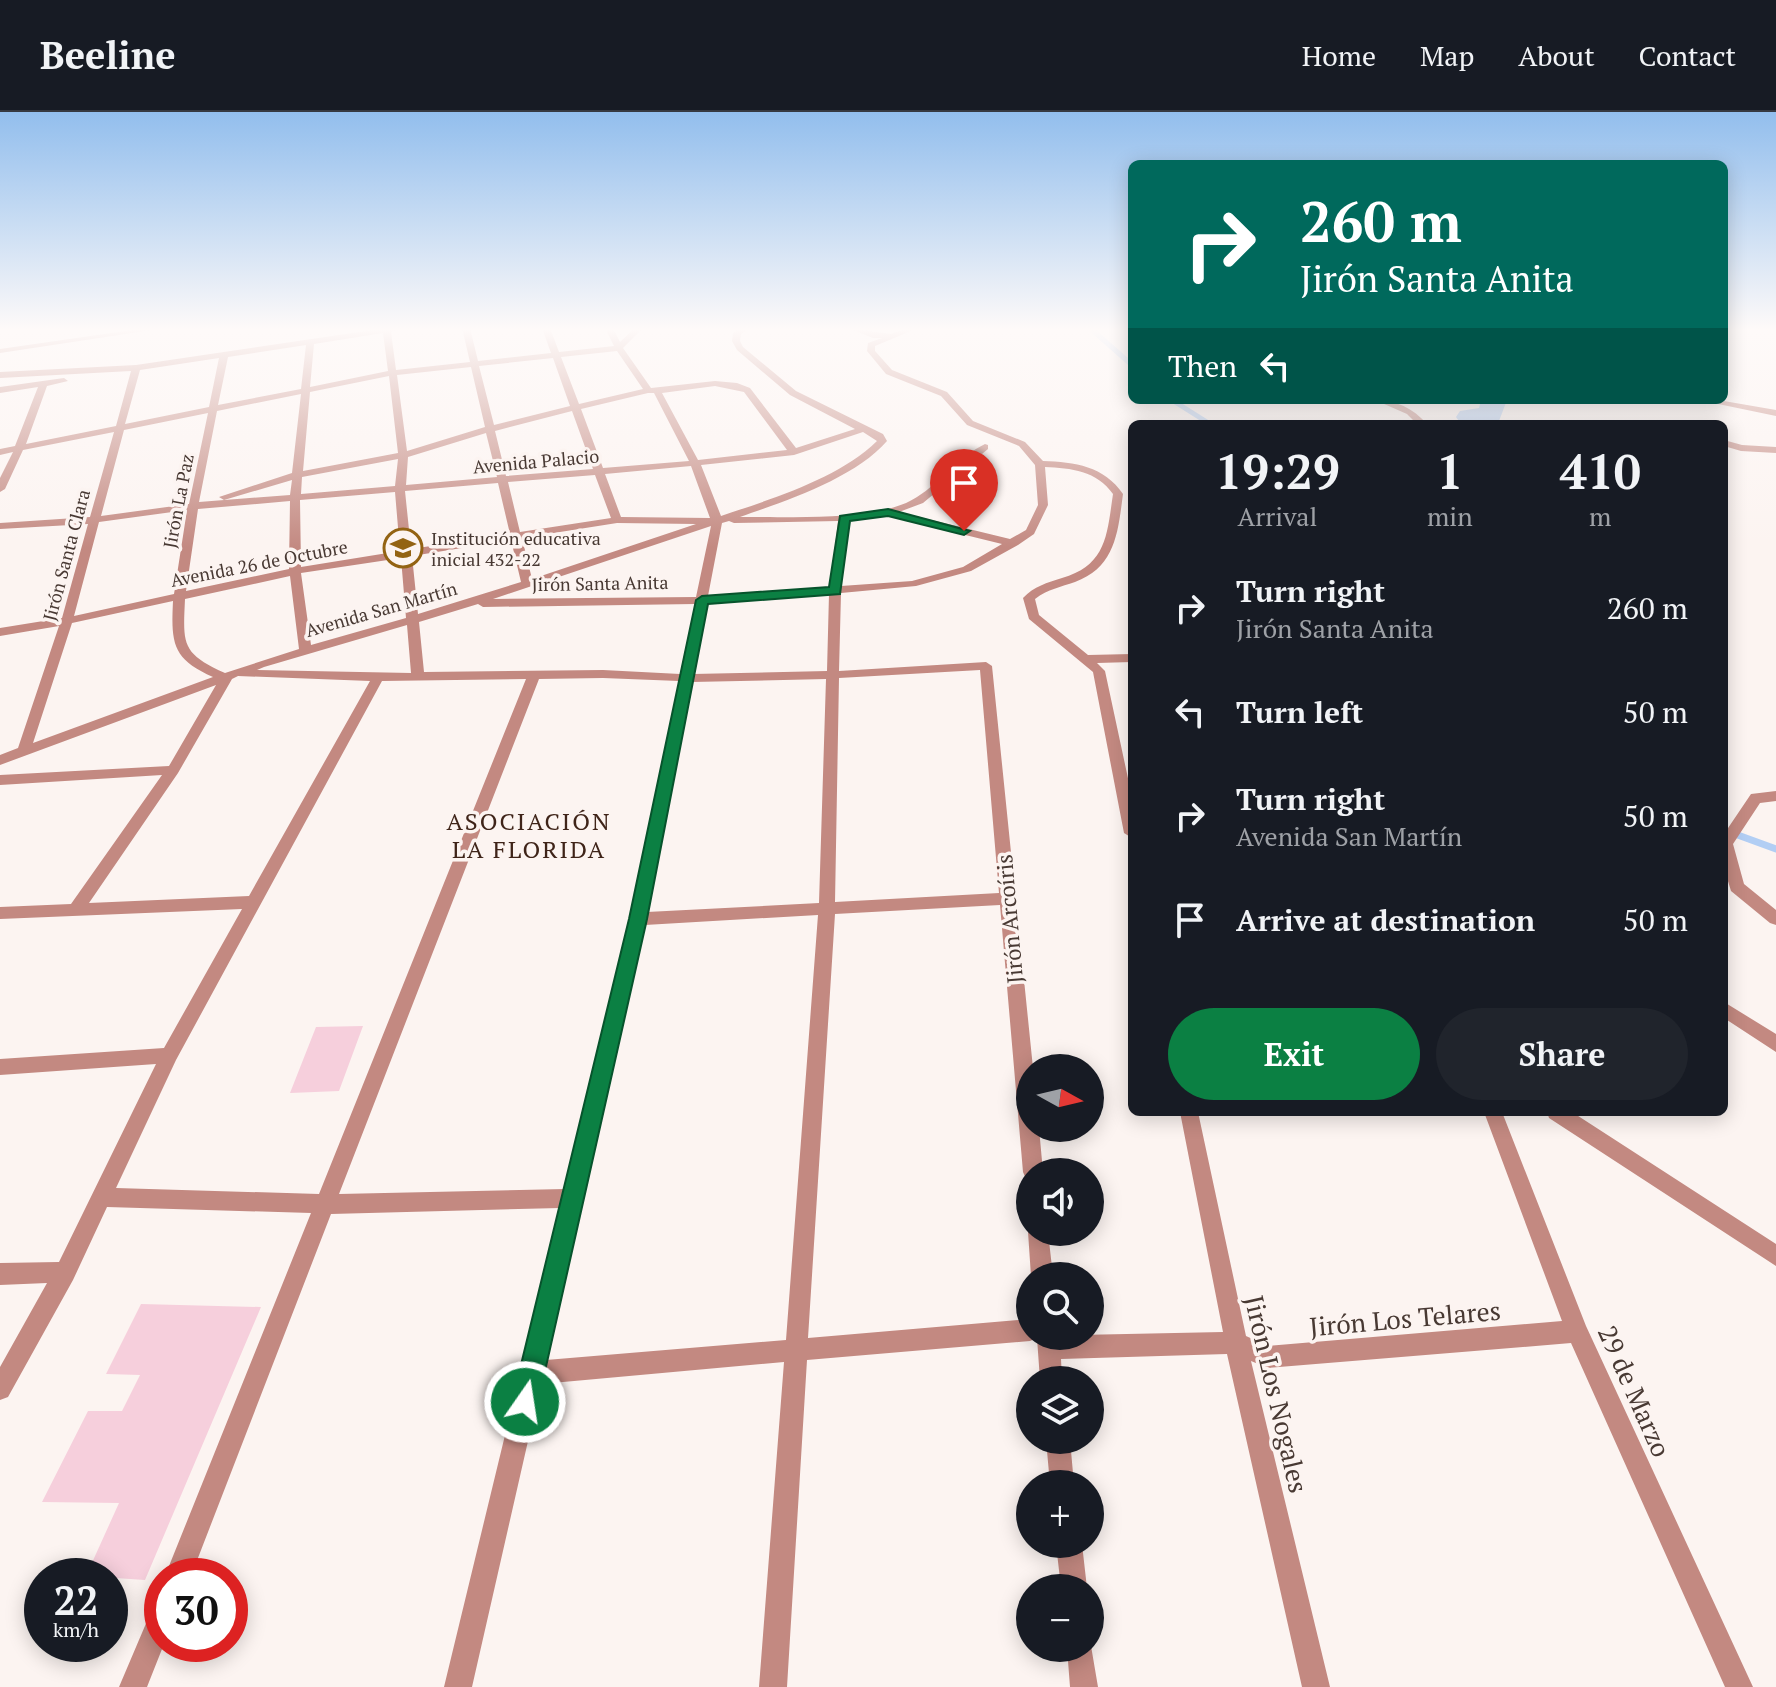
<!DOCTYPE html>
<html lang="en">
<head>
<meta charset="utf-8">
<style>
  :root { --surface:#171b24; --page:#20242c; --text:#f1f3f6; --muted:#9ea1a6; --line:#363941; --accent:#0b8043 }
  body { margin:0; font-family:"PT Serif",serif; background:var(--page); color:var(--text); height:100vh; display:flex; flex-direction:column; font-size:30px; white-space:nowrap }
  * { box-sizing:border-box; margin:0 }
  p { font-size:26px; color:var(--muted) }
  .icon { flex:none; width:44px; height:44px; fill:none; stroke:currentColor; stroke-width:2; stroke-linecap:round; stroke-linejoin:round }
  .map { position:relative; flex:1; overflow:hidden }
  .details { position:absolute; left:1128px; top:308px; width:600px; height:696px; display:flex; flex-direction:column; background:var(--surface); border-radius:12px; box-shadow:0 4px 20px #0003 }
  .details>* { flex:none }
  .guide { position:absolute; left:1128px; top:48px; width:600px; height:244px; border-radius:12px; box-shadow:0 4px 20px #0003; background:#00695c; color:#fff; overflow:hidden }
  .needle { width:52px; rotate:98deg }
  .tools { position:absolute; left:1016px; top:942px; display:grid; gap:16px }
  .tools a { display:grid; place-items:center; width:88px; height:88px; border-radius:50%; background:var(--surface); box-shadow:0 4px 20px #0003; font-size:40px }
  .speed { position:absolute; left:24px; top:1446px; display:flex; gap:16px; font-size:40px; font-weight:700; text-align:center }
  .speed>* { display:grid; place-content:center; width:104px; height:104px; border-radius:50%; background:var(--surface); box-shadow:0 4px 20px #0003; line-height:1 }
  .speed small { font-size:20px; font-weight:400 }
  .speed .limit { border:12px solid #d22; background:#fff; color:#111 }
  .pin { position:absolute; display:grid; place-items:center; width:68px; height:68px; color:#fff; margin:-82px -34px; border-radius:50% 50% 50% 0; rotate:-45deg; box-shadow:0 0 8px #0007 }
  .pin .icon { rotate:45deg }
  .me { position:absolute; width:88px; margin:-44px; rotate:13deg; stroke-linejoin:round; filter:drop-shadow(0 0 6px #0008) }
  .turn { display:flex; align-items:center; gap:28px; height:168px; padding:0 40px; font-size:36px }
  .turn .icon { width:104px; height:104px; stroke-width:2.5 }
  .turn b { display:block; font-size:56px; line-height:68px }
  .then { display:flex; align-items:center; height:76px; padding:0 40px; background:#0003; gap:16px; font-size:30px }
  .eta { display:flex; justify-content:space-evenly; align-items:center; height:136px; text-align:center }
  .eta b { font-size:48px; font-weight:700; line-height:56px }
  .action { display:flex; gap:16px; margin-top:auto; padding:16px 40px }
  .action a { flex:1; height:92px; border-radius:48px; background:var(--accent); color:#fff; font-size:32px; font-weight:700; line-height:92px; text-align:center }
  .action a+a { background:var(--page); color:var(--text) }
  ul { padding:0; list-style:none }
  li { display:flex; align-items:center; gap:24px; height:104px; padding:0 40px }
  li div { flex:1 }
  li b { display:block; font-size:30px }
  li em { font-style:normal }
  header { display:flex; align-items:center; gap:48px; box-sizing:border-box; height:112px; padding:0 40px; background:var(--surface); border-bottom:2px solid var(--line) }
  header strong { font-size:38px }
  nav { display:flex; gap:44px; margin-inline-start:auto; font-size:28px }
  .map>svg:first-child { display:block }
</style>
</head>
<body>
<header>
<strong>Beeline</strong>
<nav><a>Home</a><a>Map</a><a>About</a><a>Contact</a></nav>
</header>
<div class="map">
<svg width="1776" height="1575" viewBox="0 0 1776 1575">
  <rect width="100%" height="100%" fill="#fcf4f1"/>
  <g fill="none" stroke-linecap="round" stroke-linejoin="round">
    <path stroke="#b2cef4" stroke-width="5" d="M1090 216 1132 253
      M1172 288 1210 312"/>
    <path stroke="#b2cef4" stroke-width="7" d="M1724 718 1776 737"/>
    <path fill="#b2cef4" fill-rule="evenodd" d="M1481 288H1507L1499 309 1488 312H1461L1456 305 1460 299 1479 296Z"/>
  </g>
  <path fill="#f6cfdc" d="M363 914 339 979 290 981 316 915Z
    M141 1192 261 1195 145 1468 86 1464 119 1391 42 1390 88 1299H122L140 1263 106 1262Z"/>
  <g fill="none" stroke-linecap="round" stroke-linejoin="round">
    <path fill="#c38981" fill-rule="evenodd" d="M146 216H165L0 241V237Z
      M386 216H406L391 220 396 258 470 250 462 216H470L478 249 551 241 542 216H550L559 240 614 234 605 216H613L620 230 635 216H643L623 236 651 276 715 269 737 271 750 276 796 336 855 317 790 283 737 238 732 229 733 221 741 216H751L741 222 740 229 743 235 796 279 883 322 887 329C855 366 786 389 740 405 787 404 878 411 917 385 941 370 960 344 985 332L988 333V337L923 391 899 400 1010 427 1026 418 1038 393 1035 353 1019 334 967 313 941 284 886 262 867 239 868 231 882 226H873L848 216 891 222 907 216H918L875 234V239L892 258 947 280 973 309 1025 330 1043 349C1075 350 1104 354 1123 382 1118 419 1116 455 1075 470 1061 475 1048 477 1035 487L1039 503 1088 543 1132 542V550L1097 551 1105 559 1132 685V726L1124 721 1093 560 1029 507 1023 486C1034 474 1047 471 1062 466 1107 453 1107 422 1113 382 1097 359 1071 356 1045 355L1048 393 1034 422 1018 433 971 459 916 474 841 481 839 559 986 550 992 554 1033 956H1030V1016H1039L1043 1060H1030V1068L1026 1067 1023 1060 1000 793 835 802 808 1226 1030 1207V1224L1223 1220 1180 1000H1198L1246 1224 1268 1234 1562 1209 1484 1000H1502L1586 1214 1753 1575H1725L1571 1231 1268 1256 1251 1249 1330 1575H1302L1227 1242 1061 1247 1062 1268H1040L1037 1226 1030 1229 807 1248 787 1575H759L784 1250 541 1272 472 1575H444L560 1096 331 1102 191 1464H165L311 1101 107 1095 73 1168 8 1285 0 1288V1255L47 1171 0 1173V1151L59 1150 156 952 0 963V947L164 936 242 797 0 807V795L71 792 162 663 0 673V663L169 654 216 573 0 653V643L18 636 59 514 0 524V516L62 506 88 412 0 417V411L90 405 114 320 23 338 5 377 0 380V366L13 340 0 343V337L15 334 38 275 0 281V275L64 266 68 269 47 274 26 332 116 314 131 259 0 266V260L136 253ZM383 221 388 259 310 275 314 232ZM306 233 301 277 218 293 228 245ZM617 239 643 277 579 292 561 245ZM219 246 209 295 125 312 140 258ZM553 246 570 294 494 313 479 254ZM471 255 485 315 407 339 397 263ZM389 264 398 341 303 359 310 280ZM715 274 744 280 787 338 698 348 662 281ZM648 281H654L689 349 603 356 581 297ZM301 282 292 361 219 385 224 388 292 368 290 383 199 390 217 299ZM572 299 593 357 506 364 495 319ZM208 301 189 392 101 404 124 318ZM863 320 877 329C838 367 771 387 721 404L701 353 794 343ZM486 321 497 365 406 373 408 345ZM398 347 395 374 301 382 302 365ZM691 354 710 406 621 405 605 362ZM595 363 611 406 520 420 508 370ZM498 371 510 422 411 437 405 379ZM395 380 400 439 301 455 300 388ZM290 389 289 457 186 479 198 397ZM187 398 174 482 74 504 99 410ZM888 404 1002 432 963 455 912 469 841 474 849 409ZM729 409 734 411 838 409 830 475 708 484 722 411ZM617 411 696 412 532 467 522 426ZM711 414 696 485 493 487ZM511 428 521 470 418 502 412 444ZM401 446 406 506 311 533 301 461ZM290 464 299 537 225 561C181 541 183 532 185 487ZM829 482 827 559 693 562 707 491ZM173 489C171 531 172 547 213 565L33 631 72 511ZM478 492 483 495 695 492 680 562 603 558 424 560 419 510ZM407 513 411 561 257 558 264 555ZM980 558 999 781 835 790 839 566ZM238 564 370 569 249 784 89 791 178 661 232 567ZM603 566 679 569 630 807 565 1077 339 1082 539 567ZM526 567 319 1082 116 1076 176 948 382 569ZM826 567 819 791 647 800 692 570ZM818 803 786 1228 546 1248 645 813Z
      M1375 288C1396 288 1413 296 1427 312H1417L1407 302Z
      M1699 288H1718L1776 298V304Z
      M1724 328 1742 333 1776 335V341L1741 339 1724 334Z
      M1724 890 1776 922V940L1724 906Z
      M1547 1000H1572L1776 1132V1154L1549 1006Z
      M1030 1115V1120H1048L1053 1164H1031L1028 1120Z
      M1046 1328H1070L1074 1372H1050Z
      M1056 1432H1082L1087 1476H1061Z
      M162 1491 164 1532 147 1575H119L153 1495Z
      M1090 1528 1098 1575H1070L1067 1536H1090Z"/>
    <path fill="#c38981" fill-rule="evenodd" d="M1776 679V689L1760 691 1733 732 1744 772 1776 798V813L1770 811 1731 779 1724 756V722L1751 682Z"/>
  </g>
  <linearGradient id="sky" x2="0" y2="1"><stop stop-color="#92beed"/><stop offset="0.5" stop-color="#fefaf9"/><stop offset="1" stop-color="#fefaf9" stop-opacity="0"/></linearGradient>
  <rect width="1776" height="436" fill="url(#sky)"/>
  <path fill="#0b8043" stroke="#07532c" stroke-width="2" d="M888 397 970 419 964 423 888 404 850 409 840 482 708 492 647 807 538 1290 534 1299 525 1303 516 1299 512 1290 629 807 696 488 702 484 829 475 840 404Z"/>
  <defs>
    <symbol id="school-ring" viewBox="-11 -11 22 22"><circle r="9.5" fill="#fcf4f1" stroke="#936313" stroke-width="1.5"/><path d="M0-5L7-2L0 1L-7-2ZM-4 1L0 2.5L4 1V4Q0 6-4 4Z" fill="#936313"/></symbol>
  </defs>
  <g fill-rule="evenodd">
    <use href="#school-ring" x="381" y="414" width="44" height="44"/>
  </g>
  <g text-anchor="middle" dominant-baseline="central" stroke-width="7" stroke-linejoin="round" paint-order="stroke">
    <g font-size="18" fill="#483933" stroke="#fcf4f1">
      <text transform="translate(536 349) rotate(-5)">Avenida Palacio</text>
      <text transform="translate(178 389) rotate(-79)">Jirón La Paz</text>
      <text transform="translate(66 443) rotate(-75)">Jirón Santa Clara</text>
      <text transform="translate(259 451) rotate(-11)">Avenida 26 de Octubre</text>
      <text transform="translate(600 471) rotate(-1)">Jirón Santa Anita</text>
      <text transform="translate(381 497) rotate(-16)">Avenida San Martín</text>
    </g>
    <g font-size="18" fill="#483933" stroke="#fcf4f1" text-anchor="start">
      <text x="431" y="426">Institución educativa<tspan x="431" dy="21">inicial 432-22</tspan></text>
    </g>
    <g font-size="22" fill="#483933" stroke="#fcf4f1">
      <text transform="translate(1009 807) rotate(-95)">Jirón Arcoíris</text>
    </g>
    <g font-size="24" letter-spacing="2" fill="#3f2419" stroke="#fcf4f1">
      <text x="529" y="709">ASOCIACIÓN<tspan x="529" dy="28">LA FLORIDA</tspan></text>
    </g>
    <g font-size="26" fill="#483933" stroke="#fcf4f1">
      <text transform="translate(1405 1206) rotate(-5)">Jirón Los Telares</text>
      <text transform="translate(1635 1279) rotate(66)">29 de Marzo</text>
      <text transform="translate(1277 1282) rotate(77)">Jirón Los Nogales</text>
    </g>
  </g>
</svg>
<div class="tools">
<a><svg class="needle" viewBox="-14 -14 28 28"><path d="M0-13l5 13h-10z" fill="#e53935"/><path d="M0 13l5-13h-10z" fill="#9ea1a6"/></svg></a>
<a><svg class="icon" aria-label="sound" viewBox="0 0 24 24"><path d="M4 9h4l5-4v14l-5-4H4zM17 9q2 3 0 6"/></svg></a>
<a><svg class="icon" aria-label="search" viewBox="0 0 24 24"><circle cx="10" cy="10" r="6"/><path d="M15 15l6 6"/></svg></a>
<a><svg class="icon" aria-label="layers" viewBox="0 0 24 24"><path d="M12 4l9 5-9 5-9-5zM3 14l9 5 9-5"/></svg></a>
<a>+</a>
<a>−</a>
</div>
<div class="speed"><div>22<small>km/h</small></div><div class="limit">30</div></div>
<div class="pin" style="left:964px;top:419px;background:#d93025"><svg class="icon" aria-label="arrive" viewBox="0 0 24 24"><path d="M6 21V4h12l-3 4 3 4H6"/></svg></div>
<svg class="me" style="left:525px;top:1290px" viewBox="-20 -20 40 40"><circle r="17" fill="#0b8043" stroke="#fff" stroke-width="3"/><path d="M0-11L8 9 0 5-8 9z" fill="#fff"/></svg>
<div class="guide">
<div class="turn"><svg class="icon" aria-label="right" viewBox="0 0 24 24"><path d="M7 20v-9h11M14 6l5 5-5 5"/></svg><div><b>260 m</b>Jirón Santa Anita</div></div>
<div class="then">Then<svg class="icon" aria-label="left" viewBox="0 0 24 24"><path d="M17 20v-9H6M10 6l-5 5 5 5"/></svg></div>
</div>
<section class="details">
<div class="eta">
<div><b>19:29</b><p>Arrival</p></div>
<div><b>1</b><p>min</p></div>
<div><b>410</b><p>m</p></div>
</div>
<ul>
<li><svg class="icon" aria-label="right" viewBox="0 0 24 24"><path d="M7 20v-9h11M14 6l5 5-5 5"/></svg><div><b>Turn right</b><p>Jirón Santa Anita</p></div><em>260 m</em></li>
<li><svg class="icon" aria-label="left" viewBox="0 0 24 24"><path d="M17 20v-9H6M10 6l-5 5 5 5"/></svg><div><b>Turn left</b></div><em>50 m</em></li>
<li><svg class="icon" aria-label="right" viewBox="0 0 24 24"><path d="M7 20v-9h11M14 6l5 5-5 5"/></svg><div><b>Turn right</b><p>Avenida San Martín</p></div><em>50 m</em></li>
<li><svg class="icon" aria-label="arrive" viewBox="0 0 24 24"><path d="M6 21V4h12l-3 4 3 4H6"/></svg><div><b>Arrive at destination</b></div><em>50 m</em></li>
</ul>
<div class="action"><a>Exit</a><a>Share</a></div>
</section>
</div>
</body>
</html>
